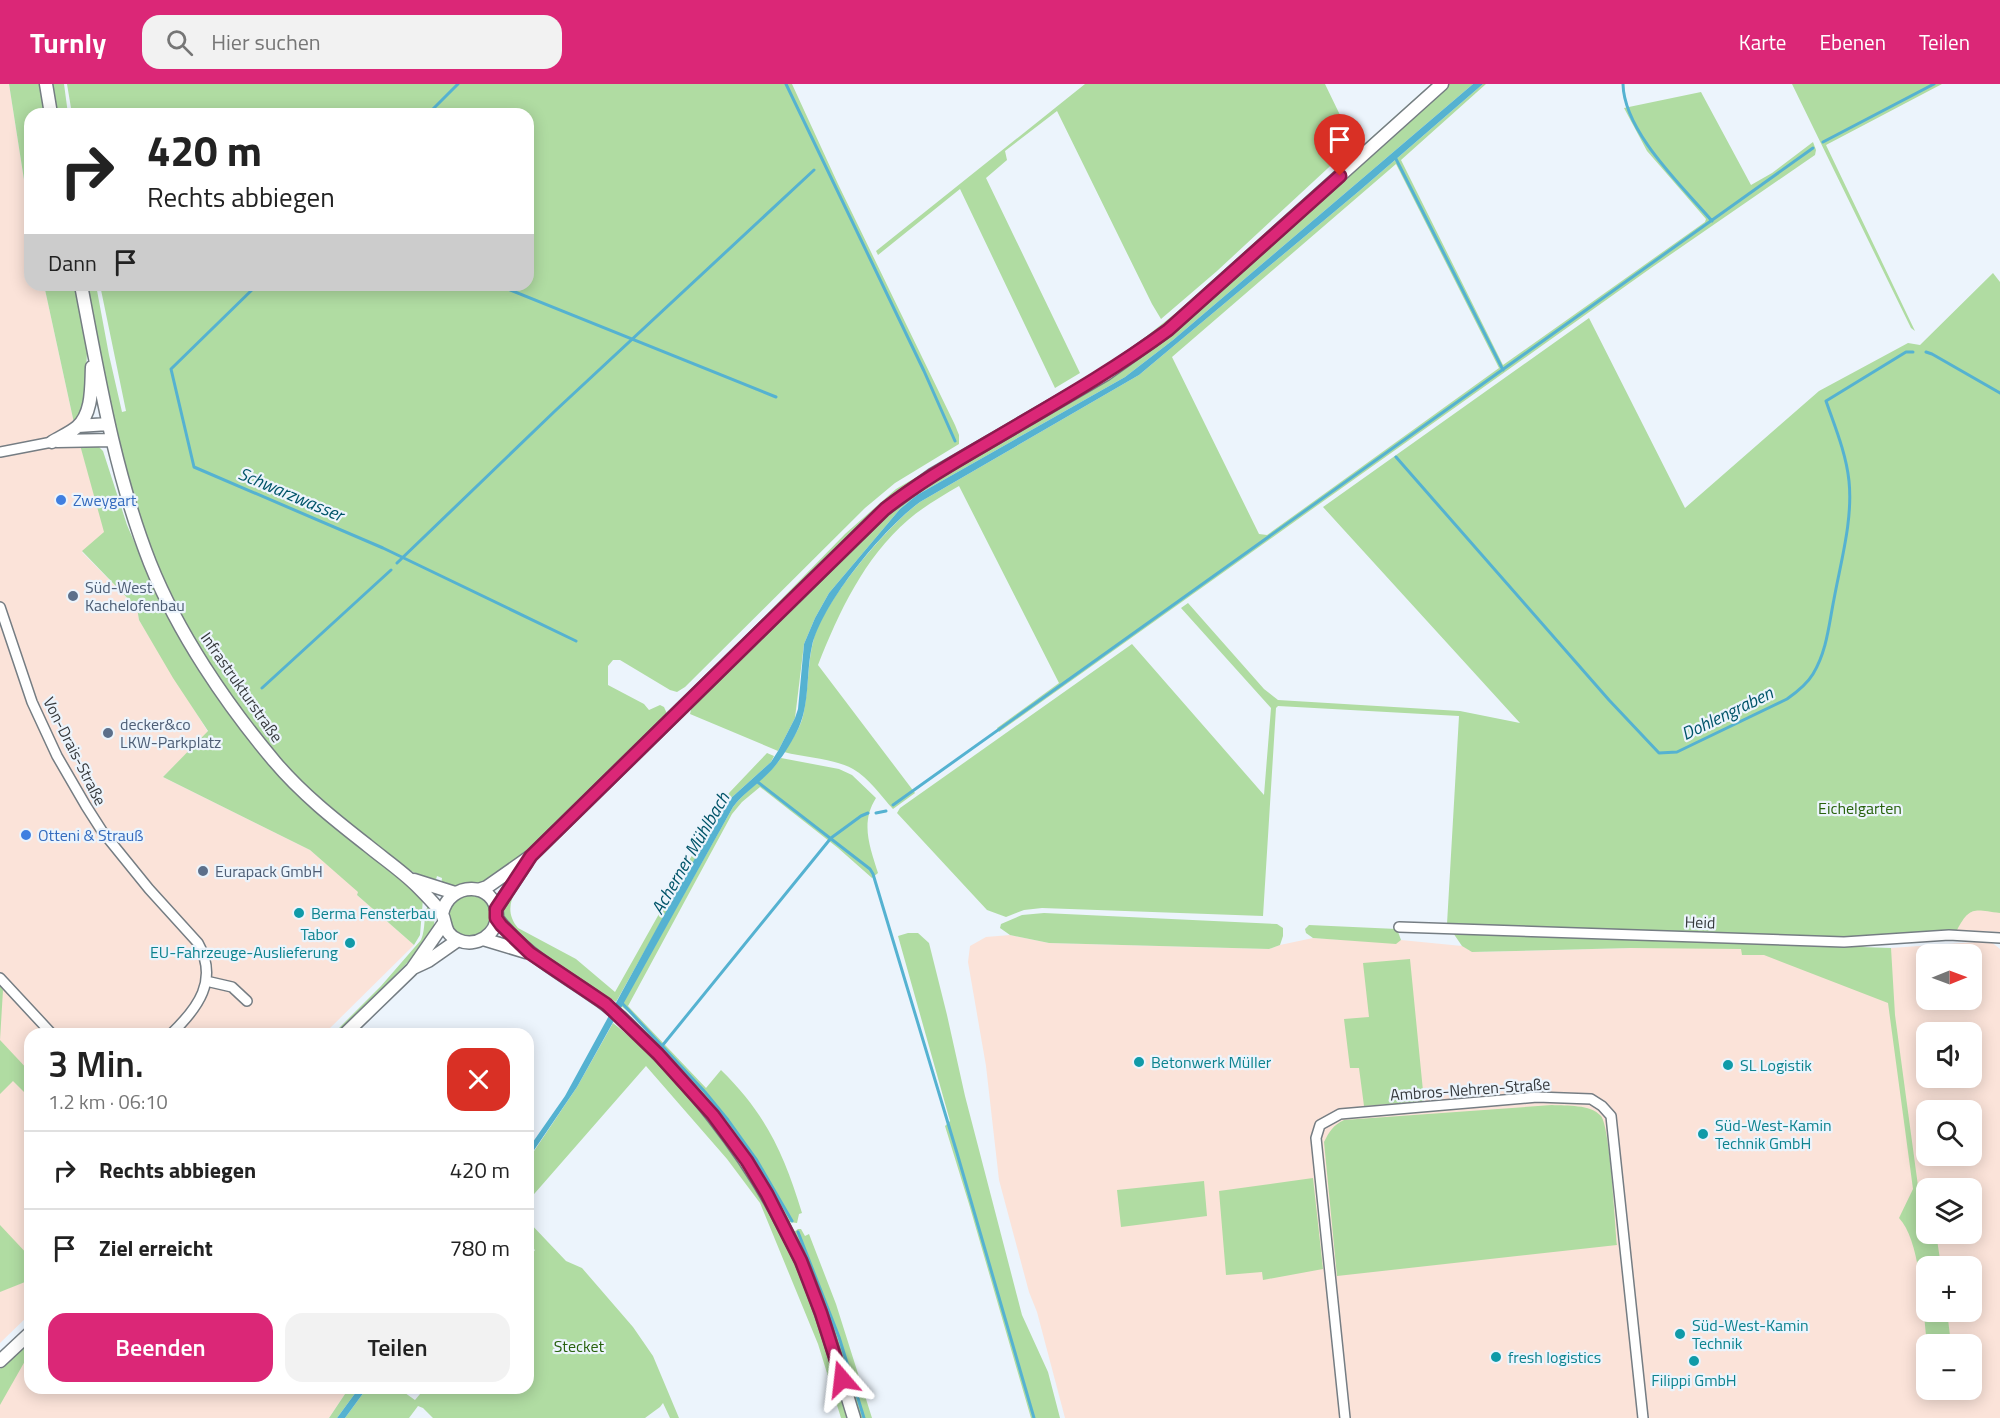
<!DOCTYPE html>
<html lang="de">
<head>
<meta charset="utf-8">
<style>
  :root { --surface:#fff; --page:#f2f2f2; --text:#222; --muted:#767676; --line:#e0e0e0; --accent:#db2777 }
  body { margin:0; font-family:"Titillium Web",sans-serif; background:var(--page); color:var(--text); height:100vh; display:flex; flex-direction:column; font-size:22px; white-space:nowrap }
  * { box-sizing:border-box; margin:0 }
  p { font-size:20px; color:var(--muted) }
  .icon { flex:none; width:33px; height:33px; fill:none; stroke:currentColor; stroke-width:2; stroke-linecap:round; stroke-linejoin:round }
  .map { position:relative; flex:1; overflow:hidden }
  .panel { position:absolute; left:24px; top:944px; width:510px; height:366px; display:flex; flex-direction:column; background:var(--surface); border-radius:18px; box-shadow:0 3px 15px #0003 }
  .panel>* { flex:none }
  .hud { position:absolute; left:24px; top:24px; width:510px; height:183px; border-radius:18px; box-shadow:0 3px 15px #0003; background:#fff; color:var(--text); overflow:hidden }
  .needle { width:39px; rotate:89deg }
  .controls { position:absolute; left:1916px; top:860px; display:grid; gap:12px }
  .controls a { display:grid; place-items:center; width:66px; height:66px; border-radius:12px; background:var(--surface); box-shadow:0 3px 15px #0003; font-size:30px }
  .pin { position:absolute; display:grid; place-items:center; width:51px; height:51px; color:#fff; margin:-62px -26px; border-radius:50% 50% 50% 0; rotate:-45deg; box-shadow:0 0 6px #0007 }
  .pin .icon { rotate:45deg }
  .me { position:absolute; width:66px; margin:-33px; rotate:343deg; stroke-linejoin:round; filter:drop-shadow(0 0 4px #0008) }
  .turn { display:flex; align-items:center; gap:21px; height:126px; padding:0 24px; font-size:27px }
  .turn .icon { width:78px; height:78px; stroke-width:2.5 }
  .turn b { display:block; font-size:42px; line-height:51px }
  .then { display:flex; align-items:center; height:57px; padding:0 24px; background:#0003; gap:12px; font-size:22px }
  .round { display:grid; place-items:center; flex:none; width:63px; height:63px; border-radius:18px; background:var(--page) }
  .overview { display:flex; align-items:center; justify-content:space-between; height:102px; padding:0 24px }
  h1 { font-size:36px; font-weight:600; line-height:45px }
  .action { display:flex; gap:12px; margin-top:auto; padding:12px 24px }
  .action a { flex:1; height:69px; border-radius:18px; background:var(--accent); color:#fff; font-size:24px; font-weight:600; line-height:69px; text-align:center }
  .action a+a { background:var(--page); color:var(--text) }
  ul { padding:0; list-style:none }
  li { display:flex; align-items:center; gap:18px; height:78px; padding:0 24px; border-top:2px solid var(--line) }
  li div { flex:1 }
  li b { display:block; font-size:22px }
  li em { font-style:normal }
  header { display:flex; align-items:center; gap:36px; box-sizing:border-box; height:84px; padding:0 30px; background:var(--accent); color:#fff }
  header strong { font-size:28px }
  nav { display:flex; gap:33px; margin-inline-start:auto; font-size:21px }
  .search { width:420px; height:54px; background:var(--page); display:flex; align-items:center; gap:15px; box-sizing:border-box; padding:0 21px; border-radius:18px; color:var(--muted); font-size:22px }
  .map>svg:first-child { display:block }
</style>
</head>
<body>
<header>
<strong>Turnly</strong>
<div class="search"><svg class="icon" aria-label="search" viewBox="0 0 24 24"><circle cx="10" cy="10" r="6"/><path d="M15 15l6 6"/></svg>Hier suchen</div>
<nav><a>Karte</a><a>Ebenen</a><a>Teilen</a></nav>
</header>
<div class="map">
<svg width="2000" height="1334" viewBox="0 0 2000 1334">
  <rect width="100%" height="100%" fill="#ecf4fc"/>
  <path fill="#fbe3d9" fill-rule="evenodd" d="M0 0H9L30 134V201H44L74 339 105 448 82 468 137 524 139 536 208 648 163 693 310 766 359 808 357 811 414 861 325 949 30 950V1230L0 1259Z
    M1969 725 2000 728V848L1957 846Z
    M1010 851 1049 859 1269 865 1280 861 1313 854 1395 859 1401 856 1462 862 1473 868 1631 864H1891L1990 857 2000 865V1334H1065L1037 1228 1029 1208 999 1096 986 982 968 878 970 862 986 853ZM1926 870H1971V915H1926ZM1926 948H1971V993H1926ZM1926 1026H1971V1071H1926ZM1926 1104H1971V1149H1926ZM1926 1182H1971V1227H1926ZM1926 1260H1971V1305H1926Z
    M30 1257V1304H349L329 1334H0V1295Z"/>
  <path fill="#b0dca2" fill-rule="evenodd" d="M9 0H41L46 30H30V134Z
    M52 0H64L68 30H57Z
    M67 0H792L838 100 955 341 959 351V360L895 399 865 424 685 603 677 608 670 606 620 576H613L608 582V601L644 620 649 626 660 621 664 623 668 632 543 754 481 801C467 798 454 805 441 801L442 794 437 792 435 799C395 782 362 751 330 722 314 708 297 695 283 680 265 661 251 640 236 619 191 554 154 485 131 409 111 341 100 270 86 201H96L109 271 122 328 126 327 100 201H528V30H72Z
    M1085 0H1325L1354 60 1217 187 1161 235 1152 220 1057 27 1005 67 1007 76 986 94 1080 289 1055 304 960 105 878 171 876 167Z
    M1431 0H1436L1179 231 1134 267 854 447 745 558 683 616 845 450 896 405 1094 289 1133 263 1177 228Z
    M1449 0H1473L1173 256 1125 293 917 411 900 425 829 509 815 534 804 560 795 634 778 667 690 630 692 622 866 447 924 401 1117 289 1237 189Z
    M1483 0H1486L1401 76 1503 281 1705 138 1706 135 1647 67 1624 24 1701 8 1751 101 1772 89 1813 58 1816 66 1815 71 1651 184 999 648 997 644 1059 599 959 402C942 412 923 423 908 436 864 474 839 528 818 581L915 709 893 725C881 712 869 694 853 685 833 674 806 674 784 668 791 657 800 645 803 632 809 606 807 579 814 554 825 516 887 442 920 418L1139 291 1358 108ZM1396 80 1499 284 1267 451 1259 450 1172 273Z
    M1792 0H1942L1826 61 1915 247 1911 244Z
    M1993 189 2000 198V829C1975 826 1970 821 1957 846L1861 863 1891 864 1895 931 1918 1102 1930 1101V1104H1926V1149H1936L1941 1182H1926V1227H1947L1951 1260H1927C1923 1228 1921 1157 1899 1134L1913 1105 1888 919 1764 871H1742L1741 865 1631 864 1472 868 1462 862 1447 840 1459 632 1278 622 1276 624 1263 832 1042 824 1024 826 1006 833 987 826 897 729 900 724 1132 560 1264 711 1271 624 1181 524 1188 519 1264 605 1278 616 1460 627 1520 639 1323 423 1589 234 1685 424 1819 307 1908 259 1920 261Z
    M44 201H75L87 269 84 325 74 339Z
    M80 361 98 362 103 367 127 441 142 476 189 569 226 627 270 682 298 711 423 815 420 851 414 861 357 811 358 808 310 766 163 693 208 647 173 594 139 536 137 524 82 467 104 448Z
    M767 669 774 672 771 678 730 715 616 918 532 864 503 838 502 824 527 787C516 806 501 824 518 844L576 875 615 908 717 727 729 709Z
    M781 674 839 685 852 691 876 714C860 739 870 763 878 789L872 794 838 764 760 703 742 718 732 730 628 922 706 1004 721 986C766 1030 784 1070 802 1129L799 1130 797 1139 789 1138C756 1073 717 1026 668 972 653 956 639 935 621 922L733 723C747 704 768 693 781 674Z
    M449 832a21 21 0 1 1 42 0a21 21 0 1 1-42 0Z
    M428 821 435 833 433 848 410 876 338 949 333 950 381 902 421 856C426 844 423 832 428 821Z
    M1044 829 1277 840 1283 844V852L1280 861 1269 865 1049 859 1010 851 1000 844 1001 840 1022 831Z
    M1309 841 1397 845 1401 856 1396 860 1313 854 1306 849 1305 845Z
    M908 849H918L929 859 947 931 965 1012 1022 1231 1048 1288 1060 1334H1031L969 1120 945 1042 950 1037 898 852Z
    M1410 875 1424 1017 1364 1022 1359 984H1350L1344 935 1369 933 1363 879Z
    M0 902 3 906 0 956 30 988V1014L13 997 0 1010Z
    M613 939C661 977 705 1030 740 1080 747 1090 756 1099 761 1110 800 1180 824 1258 847 1334H841L818 1260 760 1119 727 1075 646 982 528 1117V1076L577 1003Z
    M1552 1021C1567 1022 1590 1020 1601 1032 1610 1043 1615 1140 1617 1161L1337 1192 1324 1058C1329 1048 1333 1041 1344 1036Z
    M1313 1094 1323 1185 1263 1196 1262 1188 1226 1191 1219 1107Z
    M1204 1097 1207 1132 1121 1143 1117 1106Z
    M528 1137 566 1177 582 1184 633 1243 653 1272 679 1334H670L663 1319 660 1323 645 1334H433L423 1324 418 1322 409 1334H345L367 1304H398L415 1316 425 1304H528V1175L535 1166 528 1160Z
    M0 1141 30 1173V1196L0 1208Z
    M798 1145H801L805 1152 809 1150 836 1220 872 1334H859L808 1179 794 1148Z
    M30 1256V1272L25 1277 0 1321V1285Z
    M349 1304H359L337 1334H329Z"/>
  <path fill="#55b2d1" d="M1473 0H1483L1358 108 1139 291 920 418C884 444 822 519 812 562 806 588 810 618 799 643 793 656 784 671 775 682 763 697 745 707 733 723L577 1003 528 1075V1065L565 1012 693 778 730 715 771 678 778 667 795 634 798 625 804 560 815 534 829 509 900 425 917 411 1125 293 1173 256Z
    M359 1304H367L345 1334H337Z"/>
  <g fill="none" stroke-linecap="round" stroke-linejoin="round">
    <path stroke="#55b2d1" stroke-width="3" d="M786 0 924 287 955 357
      M1623 0C1624 48 1682 102 1712 137
      M428 30 458 0
      M1823 58 1934 0
      M1395 73 1503 286
      M257 201 171 285 194 383 383 464 576 557
      M498 201 776 313
      M1926 268 1932 270 2000 309
      M1396 373 1609 616 1659 669 1677 668 1787 615C1797 608 1807 600 1813 590 1827 567 1829 540 1834 515 1841 477 1853 435 1849 397 1846 369 1835 343 1826 317L1906 268H1913
      M397 479 556 326 814 86
      M262 604 391 486
      M755 696 870 785 873 790 957 1069 1034 1334
      M893 721 1813 64
      M876 729 886 727
      M621 918 705 1008 728 1036 756 1075 792 1137
      M662 962 831 754 861 732 868 729
      M798 1148 839 1253 864 1334"/>
    <defs>
      <path id="minor" d="M0 368 52 358
        M0 523 32 618 57 672 86 722 102 747 149 805 198 859C219 896 198 924 171 950
        M1399 843 1844 858 1949 851 2000 854
        M0 894 52 950
        M206 897 232 903 247 917
        M1345 1334 1316 1054 1320 1041 1340 1030 1537 1013 1591 1015 1602 1022 1611 1032 1643 1334"/>
      <path id="tertiary" d="M46 0 51 30
        M81 201C99 295 115 390 150 479 178 549 226 620 275 678 301 709 335 736 367 761 384 775 402 787 417 802 424 809 437 822 442 830 447 840 443 849 458 856 476 864 497 851 497 831 496 797 449 796 442 830
        M78 342 108 340
        M57 357 112 356
        M52 358C60 353 70 349 77 343 93 329 91 302 92 283
        M414 796 455 809
        M478 806 487 803 531 772 885 425 932 391 1106 290 1168 246 1442 0
        M496 825 527 778
        M497 834C530 880 587 900 627 939 691 1001 743 1063 784 1143 790 1155 797 1167 802 1179 823 1229 838 1282 854 1334
        M483 855 526 868
        M413 884 428 877 458 856
        M345 950 412 885 444 839
        M0 1277 30 1249"/>
    </defs>
    <use href="#minor" stroke="#757d83" stroke-width="12"/>
    <use href="#tertiary" stroke="#757d83" stroke-width="15"/>
    <use href="#minor" stroke="#fff" stroke-width="9"/>
    <use href="#tertiary" stroke="#fff" stroke-width="12"/>
  </g>
  <g fill="none" stroke-linecap="round" stroke-linejoin="round">
    <defs>
      <path id="route" d="M842 1295 821 1229 801 1177 767 1110 747 1077 713 1031 658 970 606 920 530 869 501 841 496 834V825L531 772 885 425C918 399 953 379 989 358 1050 322 1111 288 1168 246L1340 92"/>
    </defs>
    <use href="#route" stroke="#8e194d" stroke-width="15"/>
    <use href="#route" stroke="#db2777" stroke-width="10"/>
  </g>
  <g fill="#3f7fe0" stroke="#ecf4fc" stroke-width="2">
    <circle cx="61" cy="416" r="6"/>
    <circle cx="26" cy="751" r="6"/>
  </g>
  <g fill="#5c6f8a" stroke="#ecf4fc" stroke-width="2">
    <circle cx="73" cy="512" r="6"/>
    <circle cx="108" cy="649" r="6"/>
    <circle cx="203" cy="787" r="6"/>
  </g>
  <g fill="#0f9aa8" stroke="#ecf4fc" stroke-width="2">
    <circle cx="299" cy="829" r="6"/>
    <circle cx="350" cy="859" r="6"/>
    <circle cx="1139" cy="978" r="6"/>
    <circle cx="1728" cy="981" r="6"/>
    <circle cx="1703" cy="1050" r="6"/>
    <circle cx="1680" cy="1250" r="6"/>
    <circle cx="1496" cy="1273" r="6"/>
    <circle cx="1694" cy="1277" r="6"/>
  </g>
  <g text-anchor="middle" dominant-baseline="central" stroke-width="4.5" stroke-linejoin="round" paint-order="stroke">
    <g font-size="16" fill="#366cbe" stroke="#ecf4fc" text-anchor="start">
      <text x="73" y="416">Zweygart</text>
      <text x="38" y="751">Otteni &amp; Strauß</text>
    </g>
    <g font-size="16" fill="#4e5e75" stroke="#ecf4fc" text-anchor="start">
      <text x="85" y="503">Süd-West<tspan x="85" dy="18">Kachelofenbau</tspan></text>
      <text x="120" y="640">decker&amp;co<tspan x="120" dy="18">LKW-Parkplatz</tspan></text>
      <text x="215" y="787">Eurapack GmbH</text>
    </g>
    <g font-size="16" fill="#36393c" stroke="#ecf4fc">
      <text transform="translate(242 603) rotate(55)">Infrastrukturstraße</text>
      <text transform="translate(75 667) rotate(63)">Von-Drais-Straße</text>
      <text transform="translate(1700 838) rotate(2)">Heid</text>
      <text transform="translate(1470 1005) rotate(-4)">Ambros-Nehren-Straße</text>
    </g>
    <g font-size="16" fill="#28620d" stroke="#ecf4fc">
      <text x="1860" y="724">Eichelgarten</text>
      <text x="579" y="1262">Stecket</text>
    </g>
    <g font-size="16" fill="#0d838f" stroke="#ecf4fc" text-anchor="start">
      <text x="311" y="829">Berma Fensterbau</text>
      <text x="338" y="850" text-anchor="end">Tabor<tspan x="338" dy="18">EU-Fahrzeuge-Auslieferung</tspan></text>
      <text x="1151" y="978">Betonwerk Müller</text>
      <text x="1740" y="981">SL Logistik</text>
      <text x="1715" y="1041">Süd-West-Kamin<tspan x="1715" dy="18">Technik GmbH</tspan></text>
      <text x="1692" y="1241">Süd-West-Kamin<tspan x="1692" dy="18">Technik</tspan></text>
      <text x="1508" y="1273">fresh logistics</text>
      <text x="1694" y="1296" text-anchor="middle">Filippi GmbH</text>
    </g>
    <g font-size="18" font-style="italic" fill="#005469" stroke="#ecf4fc">
      <text transform="translate(291 410) rotate(23)">Schwarzwasser</text>
      <text transform="translate(1727 629) rotate(-26)">Dohlengraben</text>
      <text transform="translate(690 769) rotate(-60)">Acherner Mühlbach</text>
    </g>
  </g>
</svg>
<div class="controls">
<a><svg class="needle" viewBox="-14 -14 28 28"><path d="M0-13l5 13h-10z" fill="#e53935"/><path d="M0 13l5-13h-10z" fill="#767676"/></svg></a>
<a><svg class="icon" aria-label="sound" viewBox="0 0 24 24"><path d="M4 9h4l5-4v14l-5-4H4zM17 9q2 3 0 6"/></svg></a>
<a><svg class="icon" aria-label="search" viewBox="0 0 24 24"><circle cx="10" cy="10" r="6"/><path d="M15 15l6 6"/></svg></a>
<a><svg class="icon" aria-label="layers" viewBox="0 0 24 24"><path d="M12 4l9 5-9 5-9-5zM3 14l9 5 9-5"/></svg></a>
<a>+</a>
<a>−</a>
</div>
<div class="pin" style="left:1340px;top:92px;background:#d93025"><svg class="icon" aria-label="arrive" viewBox="0 0 24 24"><path d="M6 21V4h12l-3 4 3 4H6"/></svg></div>
<svg class="me" style="left:842px;top:1295px" viewBox="-20 -20 40 40"><path d="M0-17L14 15 0 8-14 15z" fill="#db2777" stroke="#fff" stroke-width="4"/></svg>
<div class="hud">
<div class="turn"><svg class="icon" aria-label="right" viewBox="0 0 24 24"><path d="M7 20v-9h11M14 6l5 5-5 5"/></svg><div><b>420 m</b>Rechts abbiegen</div></div>
<div class="then">Dann<svg class="icon" aria-label="arrive" viewBox="0 0 24 24"><path d="M6 21V4h12l-3 4 3 4H6"/></svg></div>
</div>
<section class="panel">
<div class="overview"><div><h1>3 Min.</h1><p>1.2 km · 06:10</p></div><a class="round" style="background:#d93025;color:#fff"><svg class="icon" aria-label="close" viewBox="0 0 24 24"><path d="M6 6l12 12M18 6L6 18"/></svg></a></div>
<ul>
<li><svg class="icon" aria-label="right" viewBox="0 0 24 24"><path d="M7 20v-9h11M14 6l5 5-5 5"/></svg><div><b>Rechts abbiegen</b></div><em>420 m</em></li>
<li><svg class="icon" aria-label="arrive" viewBox="0 0 24 24"><path d="M6 21V4h12l-3 4 3 4H6"/></svg><div><b>Ziel erreicht</b></div><em>780 m</em></li>
</ul>
<div class="action"><a>Beenden</a><a>Teilen</a></div>
</section>
</div>
</body>
</html>
